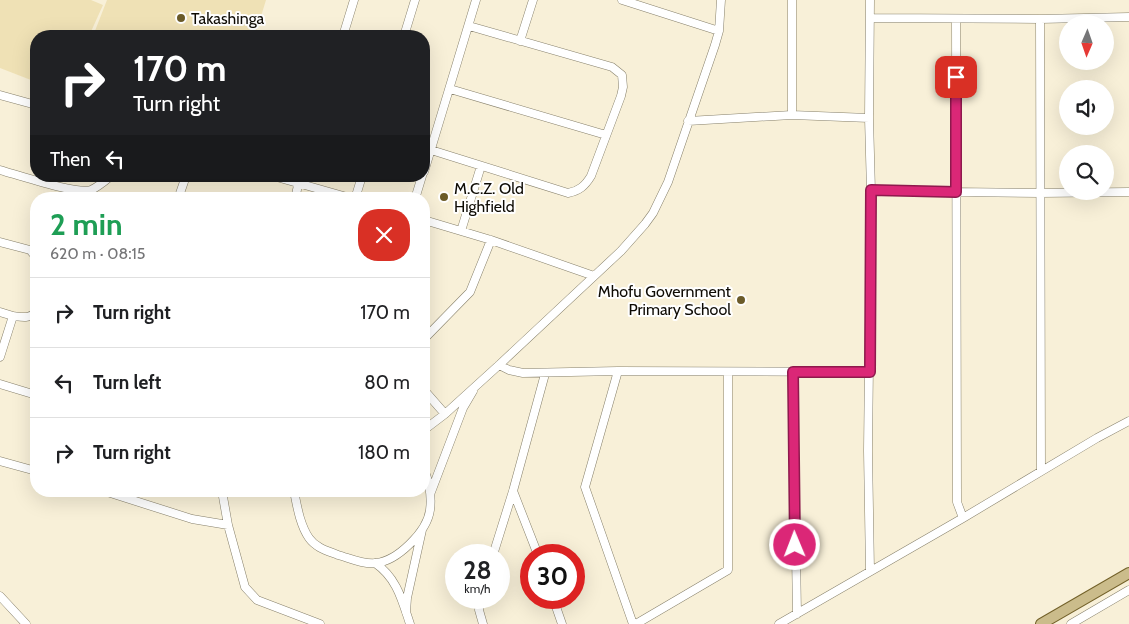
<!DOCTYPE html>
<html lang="en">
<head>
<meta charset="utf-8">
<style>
  :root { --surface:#fff; --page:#f2f2f2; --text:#202124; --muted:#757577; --line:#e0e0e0 }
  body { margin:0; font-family:Cabin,sans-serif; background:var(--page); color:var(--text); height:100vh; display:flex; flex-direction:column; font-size:19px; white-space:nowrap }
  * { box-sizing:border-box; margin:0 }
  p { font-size:16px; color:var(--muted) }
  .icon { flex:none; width:28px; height:28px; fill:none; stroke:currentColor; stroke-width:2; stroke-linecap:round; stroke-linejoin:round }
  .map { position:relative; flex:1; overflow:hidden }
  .details { position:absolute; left:30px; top:192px; width:400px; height:305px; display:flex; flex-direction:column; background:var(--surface); border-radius:20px; box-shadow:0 5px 20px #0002 }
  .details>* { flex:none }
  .banner { position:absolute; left:30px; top:30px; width:400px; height:152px; border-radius:20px; box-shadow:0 5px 20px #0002; background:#202124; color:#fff; overflow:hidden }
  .needle { width:32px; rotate:182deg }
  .fabs { position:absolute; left:1059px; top:15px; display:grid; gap:10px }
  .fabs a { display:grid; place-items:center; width:55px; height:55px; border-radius:50%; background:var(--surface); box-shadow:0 5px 20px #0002; font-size:25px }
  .speed { position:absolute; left:445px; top:544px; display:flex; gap:10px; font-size:25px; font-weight:700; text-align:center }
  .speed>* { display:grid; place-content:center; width:65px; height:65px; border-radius:50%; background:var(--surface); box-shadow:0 5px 20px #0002; line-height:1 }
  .speed small { font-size:12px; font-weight:400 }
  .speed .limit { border:8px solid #d22; background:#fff; color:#111 }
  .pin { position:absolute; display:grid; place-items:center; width:42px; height:42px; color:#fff; margin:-21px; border-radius:10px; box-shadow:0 2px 8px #0006 }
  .me { position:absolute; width:55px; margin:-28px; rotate:359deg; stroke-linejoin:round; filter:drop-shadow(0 0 4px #0008) }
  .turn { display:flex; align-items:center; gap:18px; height:105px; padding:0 20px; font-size:22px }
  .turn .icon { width:65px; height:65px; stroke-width:2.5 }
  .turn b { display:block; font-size:35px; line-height:42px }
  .then { display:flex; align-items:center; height:48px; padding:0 20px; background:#0003; gap:10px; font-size:19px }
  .round { display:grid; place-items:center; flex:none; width:52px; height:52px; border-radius:20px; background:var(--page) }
  .overview { display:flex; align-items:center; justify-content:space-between; height:85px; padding:0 20px }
  h1 { font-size:30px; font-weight:800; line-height:38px; color:#1e9e55 }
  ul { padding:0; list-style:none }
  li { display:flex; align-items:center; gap:15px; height:70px; padding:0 20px; border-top:1px solid var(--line) }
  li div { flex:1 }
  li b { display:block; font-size:19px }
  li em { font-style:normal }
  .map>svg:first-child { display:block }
</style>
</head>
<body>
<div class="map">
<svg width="1129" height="624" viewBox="0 0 1129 624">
  <rect width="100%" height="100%" fill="#f8f0d8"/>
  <path fill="#efe1b5" d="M0 0H91L103 5 89 36H36V82L0 68Z
    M107 0H266L255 36H93Z"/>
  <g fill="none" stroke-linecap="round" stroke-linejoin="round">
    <defs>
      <path id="minor" d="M622 0 719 31
        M792 0V115
        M870 0 869 118 871 191 868 451 870 571
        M870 18 1040 19 1129 17
        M956 19 957 502 963 518
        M1040 19 1041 471
        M343 36 354 0
        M404 36 415 0
        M520 41 533 0
        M450 89 606 135
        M0 95 36 105
        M688 121 792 115 869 118
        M431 150 568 193C579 191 585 186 591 176L621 96 623 87 622 75 612 67 469 26
        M0 170C18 175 77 195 91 190 98 187 105 181 111 176
        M424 172 476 0
        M273 176 354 199
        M871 191 1040 193 1129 192
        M178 199 186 176
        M295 199 300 176
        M355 199 362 176
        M415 199 422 176
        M424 220 491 240 594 276
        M461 231 481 166
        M0 242 30 250 36 257
        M0 312 13 316 0 357
        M13 316C22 317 30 319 36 312
        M424 339 470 292 491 240
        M499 365 509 370 523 373 618 371 870 372
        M618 371 585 487 633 624
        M793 372 797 614
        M0 384 36 395
        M424 390 445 414
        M424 430 445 414 499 365 621 251 645 224 653 213 668 182 715 45 719 31 721 0
        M0 461 36 471
        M104 491 192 519 228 525
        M222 491 228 525 245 587 257 600 320 624
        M294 491C297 506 300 525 309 538 316 548 328 551 338 555 349 558 364 565 376 563 397 561 427 532 430 510 432 496 429 482 424 469
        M513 491 538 555
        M431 492 463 408 473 391
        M493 555 513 491 545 374
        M375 563C397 578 402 600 410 624
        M0 596 26 624
        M480 598 479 610 483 624
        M553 598 562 624
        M406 612 407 598 422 530
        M636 624 728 570V372
        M779 624 963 518 1097 438 1129 421
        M1071 624 1129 590"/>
      <path id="major" d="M1041 624 1129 573"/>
    </defs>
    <use href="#minor" stroke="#87806b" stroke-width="9"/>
    <use href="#major" stroke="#736129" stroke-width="12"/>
    <use href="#minor" stroke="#fff" stroke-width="8"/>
    <use href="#major" stroke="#cbbc8b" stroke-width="10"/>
  </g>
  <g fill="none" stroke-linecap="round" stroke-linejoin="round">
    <defs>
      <path id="route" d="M795 545 793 372H870L871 190 956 192V77"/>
    </defs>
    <use href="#route" stroke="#8e194d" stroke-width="12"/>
    <use href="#route" stroke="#db2777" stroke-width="9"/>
  </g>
  <g fill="#6b5b28" stroke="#fff" stroke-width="2">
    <circle cx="181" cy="18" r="5"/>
    <circle cx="444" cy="197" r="5"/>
    <circle cx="741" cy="300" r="5"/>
  </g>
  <g text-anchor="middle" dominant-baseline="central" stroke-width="4" stroke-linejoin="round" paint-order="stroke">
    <g font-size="16" fill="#0e0b04" stroke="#fff" text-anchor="start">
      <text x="191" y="18">Takashinga</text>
      <text x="454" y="188">M.C.Z. Old<tspan x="454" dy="18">Highfield</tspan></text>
      <text x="731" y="291" text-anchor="end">Mhofu Government<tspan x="731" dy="18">Primary School</tspan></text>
    </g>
  </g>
</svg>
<div class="fabs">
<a><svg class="needle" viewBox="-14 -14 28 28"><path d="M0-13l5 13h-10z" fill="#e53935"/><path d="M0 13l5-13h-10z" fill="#757577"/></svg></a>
<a><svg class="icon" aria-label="sound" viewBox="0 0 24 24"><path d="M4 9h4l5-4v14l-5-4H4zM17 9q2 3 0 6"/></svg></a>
<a><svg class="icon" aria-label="search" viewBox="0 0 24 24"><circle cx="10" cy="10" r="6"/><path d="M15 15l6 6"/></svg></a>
</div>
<div class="speed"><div>28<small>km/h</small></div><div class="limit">30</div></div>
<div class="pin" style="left:956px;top:77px;background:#d93025"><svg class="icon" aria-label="arrive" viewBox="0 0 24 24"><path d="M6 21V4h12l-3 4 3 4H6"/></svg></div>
<svg class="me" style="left:795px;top:545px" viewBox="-20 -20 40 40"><circle r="17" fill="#db2777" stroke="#fff" stroke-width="3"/><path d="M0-11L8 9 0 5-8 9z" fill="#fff"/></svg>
<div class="banner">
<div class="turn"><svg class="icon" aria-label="right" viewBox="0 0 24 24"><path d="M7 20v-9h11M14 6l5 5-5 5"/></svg><div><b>170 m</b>Turn right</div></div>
<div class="then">Then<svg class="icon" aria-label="left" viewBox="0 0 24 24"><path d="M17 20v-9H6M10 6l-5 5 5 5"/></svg></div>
</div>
<section class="details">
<div class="overview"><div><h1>2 min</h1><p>620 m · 08:15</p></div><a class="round" style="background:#d93025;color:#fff"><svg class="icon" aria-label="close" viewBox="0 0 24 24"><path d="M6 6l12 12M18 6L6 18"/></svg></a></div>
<ul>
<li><svg class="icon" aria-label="right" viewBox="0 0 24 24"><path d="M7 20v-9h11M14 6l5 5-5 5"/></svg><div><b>Turn right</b></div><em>170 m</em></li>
<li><svg class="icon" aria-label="left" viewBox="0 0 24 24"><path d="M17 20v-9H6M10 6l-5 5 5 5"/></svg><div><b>Turn left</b></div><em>80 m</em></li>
<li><svg class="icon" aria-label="right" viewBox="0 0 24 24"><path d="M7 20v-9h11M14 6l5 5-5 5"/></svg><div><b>Turn right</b></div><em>180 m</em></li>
</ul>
</section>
</div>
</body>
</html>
